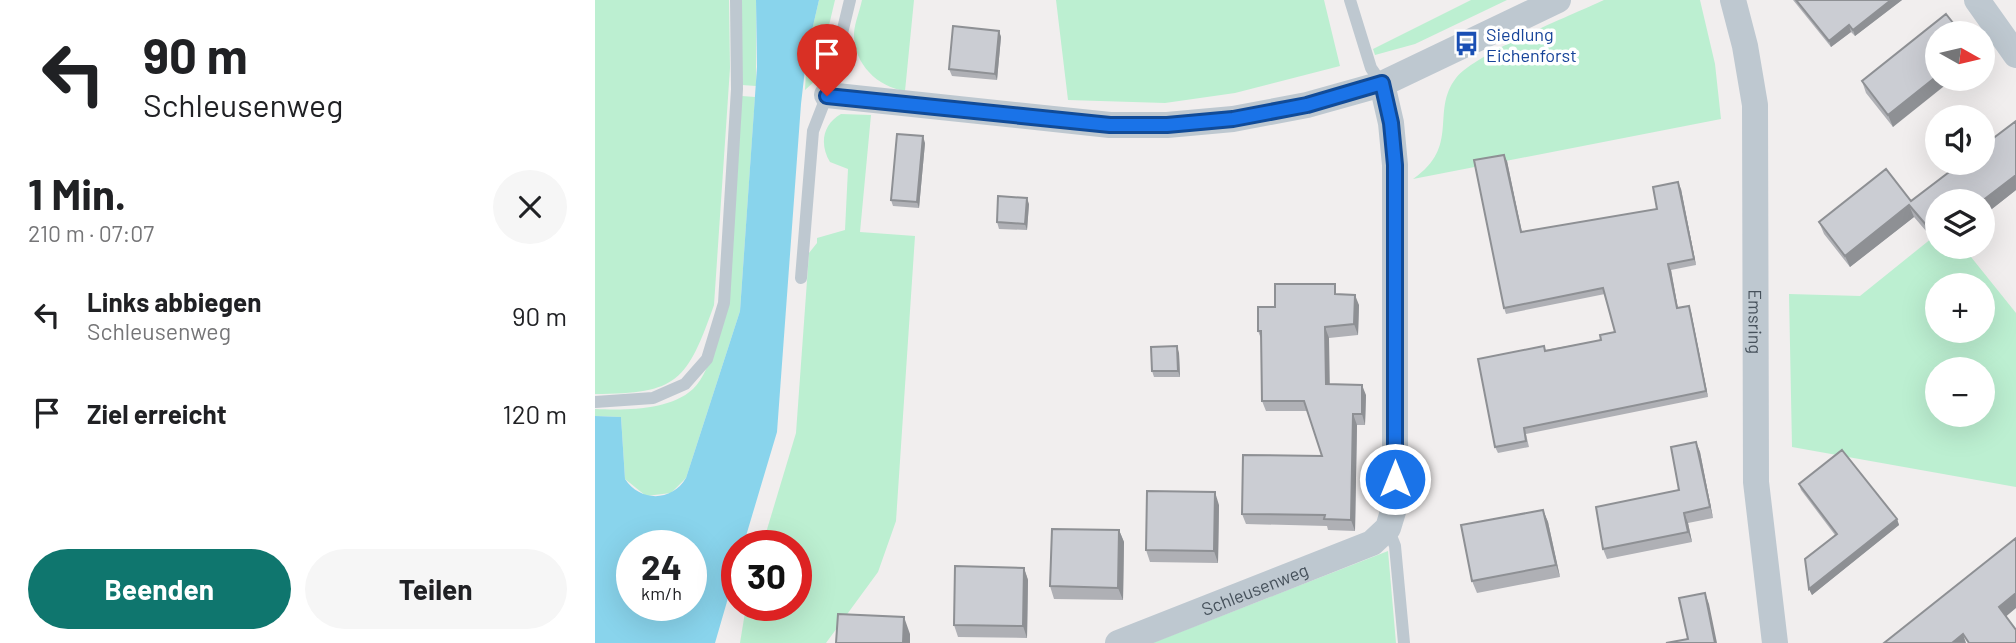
<!DOCTYPE html>
<html lang="de">
<head>
<meta charset="utf-8">
<style>
  :root { --surface:#fff; --page:#f6f6f6; --text:#202124; --muted:#757577; --accent:#0f766e }
  body { margin:0; font-family:Barlow,sans-serif; background:var(--page); color:var(--text); height:100vh; display:flex; flex-direction:column; font-size:26px; white-space:nowrap }
  * { box-sizing:border-box; margin:0 }
  p { font-size:23px; color:var(--muted) }
  .icon { flex:none; width:38px; height:38px; fill:none; stroke:currentColor; stroke-width:2; stroke-linecap:round; stroke-linejoin:round }
  .map { position:relative; flex:1; overflow:hidden }
  .drawer { display:flex; flex-direction:column; background:var(--surface); width:595px }
  .drawer>* { flex:none }
  .banner { background:#fff; color:var(--text); overflow:hidden }
  .needle { width:46px; rotate:98deg }
  .fabs { position:absolute; left:1330px; top:21px; display:grid; gap:14px }
  .fabs a { display:grid; place-items:center; width:70px; height:70px; border-radius:50%; background:var(--surface); box-shadow:0 7px 28px #0002; font-size:35px }
  .speed { position:absolute; left:21px; top:530px; display:flex; gap:14px; font-size:35px; font-weight:700; text-align:center }
  .speed>* { display:grid; place-content:center; width:91px; height:91px; border-radius:50%; background:var(--surface); box-shadow:0 7px 28px #0002; line-height:1 }
  .speed small { font-size:18px; font-weight:400 }
  .speed .limit { border:10px solid #d22; background:#fff; color:#111 }
  .pin { position:absolute; display:grid; place-items:center; width:60px; height:60px; color:#fff; margin:-72px -30px; border-radius:50% 50% 50% 0; rotate:-45deg; box-shadow:0 0 7px #0007 }
  .pin .icon { rotate:45deg }
  .me { position:absolute; width:77px; margin:-38px; rotate:0deg; stroke-linejoin:round; filter:drop-shadow(0 0 5px #0008) }
  .turn { display:flex; align-items:center; gap:24px; height:147px; padding:0 28px; font-size:32px }
  .turn .icon { width:91px; height:91px; stroke-width:2.5 }
  .turn b { display:block; font-size:49px; line-height:60px }
  .round { display:grid; place-items:center; flex:none; width:74px; height:74px; border-radius:37px; background:var(--page) }
  .overview { display:flex; align-items:center; justify-content:space-between; height:119px; padding:0 28px }
  h1 { font-size:42px; font-weight:700; line-height:52px }
  .primary-button { display:flex; gap:14px; margin-top:auto; padding:14px 28px }
  .primary-button a { flex:1; height:80px; border-radius:42px; background:var(--accent); color:#fff; font-size:28px; font-weight:700; line-height:80px; text-align:center }
  .primary-button a+a { background:var(--page); color:var(--text) }
  ul { padding:0; list-style:none }
  li { display:flex; align-items:center; gap:21px; height:98px; padding:0 28px }
  li div { flex:1 }
  li b { display:block; font-size:26px }
  li em { font-style:normal }
  main { display:flex; flex:1; min-height:0 }
  .map>svg:first-child { display:block }
</style>
</head>
<body>
<main>
<section class="drawer">
<div class="banner">
<div class="turn"><svg class="icon" aria-label="left" viewBox="0 0 24 24"><path d="M17 20v-9H6M10 6l-5 5 5 5"/></svg><div><b>90 m</b>Schleusenweg</div></div>
</div>
<div class="overview"><div><h1>1 Min.</h1><p>210 m · 07:07</p></div><a class="round"><svg class="icon" aria-label="close" viewBox="0 0 24 24"><path d="M6 6l12 12M18 6L6 18"/></svg></a></div>
<ul>
<li><svg class="icon" aria-label="left" viewBox="0 0 24 24"><path d="M17 20v-9H6M10 6l-5 5 5 5"/></svg><div><b>Links abbiegen</b><p>Schleusenweg</p></div><em>90 m</em></li>
<li><svg class="icon" aria-label="arrive" viewBox="0 0 24 24"><path d="M6 21V4h12l-3 4 3 4H6"/></svg><div><b>Ziel erreicht</b></div><em>120 m</em></li>
</ul>
<div class="primary-button"><a>Beenden</a><a>Teilen</a></div>
</section>
<div class="map">
<svg width="1421" height="643" viewBox="0 0 1421 643">
  <rect width="100%" height="100%" fill="#f1eeee"/>
  <path fill="#bcefd1" fill-rule="evenodd" d="M0 0H134L135 68 119 305C92 381 83 394 0 394Z
    M146 0H161V86L147 85Z
    M224 0H240L221 80 210 90 212 52Z
    M267 0H319L310 91C282 87 258 63 259 33 260 22 265 10 267 0Z
    M461 0H729L745 66 640 93 570 103 473 100Z
    M876 0H912L820 44 780 55 778 49Z
    M1009 0H1105L1120 64 1126 119 818 179C866 146 835 112 861 78 881 53 975 16 1009 0Z
    M147 96 160 97 145 311 91 478 76 493 51 496 30 479 26 417 0 416V409C30 410 74 411 98 389 139 351 142 157 147 96Z
    M246 114 276 115 265 232 320 236 301 521 283 572 231 643H145L151 606H201V546H167L201 433 214 253 222 243V238L250 230 253 169 235 162C224 144 228 124 246 114Z
    M1342 234V247H1368L1421 313V487L1197 447 1194 294 1265 296ZM1342 285H1388V331H1342ZM1342 369H1388V415H1342Z
    M793 551 801 643H557Z"/>
  <path fill="#89d4ec" fill-rule="evenodd" d="M161 0H224L212 52 206 104 182 432 148 546H142V567L120 643H0V416L26 417 30 479C45 502 77 502 91 478L145 311 162 67ZM37 546H96V606H37Z"/>
  <g fill="none" stroke-linecap="round" stroke-linejoin="round">
    <path stroke="#bec8d0" stroke-width="12" d="M755 0 776 68 787 84
      M206 278 218 131 232 95 255 0
      M0 402 58 398 90 384 112 359 129 303 142 89 141 0
      M793 528 800 546 809 643"/>
    <g stroke="#bec8d0" stroke-width="26">
      <path id="s1" d="M1138 0 1150 46 1160 105 1161 482 1180 643"/>
      <path d="M1382 0 1421 55"/>
      <path d="M232 95 515 125H572L638 119 712 105 787 84 963 0"/>
      <path id="s2" d="M523 643 777 543 793 528 800 505V165L796 123 787 84"/>
    </g>
  </g>
  <path fill="#afb0b5" d="M1198 0H1307L1260 36 1256 32 1236 47Z
    M1351 14 1298 127 1271 93 1267 81Z
    M404 31 406 37 402 80 357 76 354 69Z
    M330 143 324 208 298 206 296 200Z
    M912 161 927 232 1062 209 1086 189 1101 265 1076 270 1083 308 1094 306 1096 312 1113 397 931 434 934 447 903 453 900 447 949 346 950 350 1006 340 1020 332 1010 294 911 314 909 308Z
    M1421 190 1388 216V201H1342V234L1337 238 1319 217 1255 267 1229 234 1224 222 1316 201Z
    M434 204 432 230 404 229 402 222Z
    M744 295 764 305 763 335 734 338V384L771 395 770 425H762L760 531 733 530 732 526 651 524 647 514 727 456 712 411H671L667 401V341L663 331Z
    M584 353 585 377H559L557 371Z
    M1101 442 1105 452 1118 518 1093 523 1097 542 1012 559 1008 549 1084 490Z
    M1204 484 1302 519 1304 525 1217 595 1214 589 1240 535 1206 490Z
    M624 505 623 563 555 562 551 550Z
    M948 510 953 522 965 577 882 593 877 581Z
    M524 530 529 542 528 600 459 599 455 586Z
    M429 568 433 580 432 638 363 637 359 625Z"/>
  <path fill="#8e9094" d="M1296 0H1307L1260 36 1258 30Z
    M1254 25 1256 32 1236 47 1234 41Z
    M404 31 406 37 402 80 400 74Z
    M1342 76V79H1358L1298 127 1293 115Z
    M328 136 330 143 324 208 322 202Z
    M909 155 912 161 928 239 926 232Z
    M1421 175V190L1388 216 1387 201Z
    M1083 182 1086 189 1101 265 1099 259Z
    M432 198 434 204 432 230 430 224Z
    M1314 205 1319 217 1255 267 1250 256Z
    M1342 218V234L1337 238 1332 226Z
    M1073 264 1076 270 1084 315 1082 308Z
    M760 295 764 305 763 335 759 324Z
    M1094 306 1096 312 1113 397 1111 391Z
    M730 327 734 338 735 395 731 384Z
    M582 346 584 353 585 377 583 371Z
    M767 385 771 395 770 425 767 414Z
    M758 414 762 425 760 531 756 520Z
    M1101 442 1105 452 1118 518 1115 507Z
    M620 492 624 505 623 563 619 551Z
    M948 510 953 522 965 577 961 565Z
    M1089 513 1093 523 1097 542 1093 532Z
    M1302 519 1304 525 1217 595 1214 589Z
    M524 530 529 542 528 600 523 588Z
    M429 568 433 580 432 638 428 626Z
    M1110 593 1114 604 1122 643H1120Z
    M1421 593V608L1408 619 1404 607Z
    M309 617 315 634V643H308Z
    M1368 634 1371 643H1357Z"/>
  <path fill="#cbcdd3" stroke="#8e9094" stroke-width="2" d="M1201 0H1296L1258 30 1254 25 1234 41Z
    M1351 14 1366 33H1342V76L1293 115 1267 81Z
    M358 26 404 31 400 74 354 69Z
    M1421 121V175L1387 201H1342V218L1332 226 1314 205 1250 256 1224 222 1291 169 1316 201 1366 163H1388V146Z
    M302 134 328 136 322 202 296 200Z
    M909 155 926 232 1062 209 1058 187 1083 182 1099 259 1073 264 1082 308 1094 306 1111 391 929 428 931 441 900 447 883 359 949 346 950 351 1006 340 1005 335 1020 332 1008 288 909 308 879 160Z
    M403 196 432 198 430 224 402 222Z
    M680 284H740V294L760 295 759 324 730 327 731 384 767 385V414H758L756 520 729 519 730 515 647 514 648 455 727 456 709 401H667L666 331H663V307H680Z
    M582 346 583 371H557L556 347Z
    M1101 442 1115 507 1089 513 1093 532 1008 549 1001 507 1084 490 1076 447Z
    M1247 450 1302 519 1214 589 1210 559 1242 534 1204 484Z
    M552 491 620 492 619 551 551 550Z
    M948 510 961 565 877 581 866 525Z
    M457 529 524 530 523 588 455 586Z
    M1421 538V593L1404 607 1421 630V643H1374L1368 634 1357 643H1289Z
    M360 566 429 568 428 626 359 625Z
    M1110 593 1120 643H1071L1093 639 1084 598Z
    M243 614 309 617 308 643H241Z"/>
  <g fill="none" stroke-linecap="round" stroke-linejoin="round">
    <defs>
      <path id="route" d="M232 96 515 125H572L638 119 712 105 787 83 796 123 800 165V479"/>
    </defs>
    <use href="#route" stroke="#114b97" stroke-width="18"/>
    <use href="#route" stroke="#1a73e8" stroke-width="12"/>
  </g>
  <defs>
    <symbol id="bus-bare" viewBox="-9 -9 18 18"><path d="M-5-6H5V4H4V6H2V4H-2V6H-4V4H-5ZM-3.5-4V0h7V-4ZM-3.5 1.2v1.5H-2V1.2ZM2 1.2v1.5H3.5V1.2Z" fill="#1a4fb4" stroke="#fff" stroke-width="2.5" paint-order="stroke"/></symbol>
  </defs>
  <g fill-rule="evenodd">
    <use href="#bus-bare" x="854" y="26" width="35" height="35"/>
  </g>
  <g text-anchor="middle" dominant-baseline="central" stroke-width="7" stroke-linejoin="round" paint-order="stroke">
    <g font-size="18" fill="#164399" stroke="#fff" text-anchor="start">
      <text x="891" y="34">Siedlung<tspan x="891" dy="21">Eichenforst</tspan></text>
    </g>
    <g font-size="18" fill="#46515b" stroke="#fff">
      <text stroke="none"><textPath href="#s1" startOffset="324">Emsring</textPath></text>
      <text stroke="none"><textPath href="#s2" startOffset="147">Schleusenweg</textPath></text>
    </g>
  </g>
</svg>
<div class="fabs">
<a><svg class="needle" viewBox="-14 -14 28 28"><path d="M0-13l5 13h-10z" fill="#e53935"/><path d="M0 13l5-13h-10z" fill="#757577"/></svg></a>
<a><svg class="icon" aria-label="sound" viewBox="0 0 24 24"><path d="M4 9h4l5-4v14l-5-4H4zM17 9q2 3 0 6"/></svg></a>
<a><svg class="icon" aria-label="layers" viewBox="0 0 24 24"><path d="M12 4l9 5-9 5-9-5zM3 14l9 5 9-5"/></svg></a>
<a>+</a>
<a>−</a>
</div>
<div class="speed"><div>24<small>km/h</small></div><div class="limit">30</div></div>
<div class="pin" style="left:232px;top:96px;background:#d93025"><svg class="icon" aria-label="arrive" viewBox="0 0 24 24"><path d="M6 21V4h12l-3 4 3 4H6"/></svg></div>
<svg class="me" style="left:800px;top:479px" viewBox="-20 -20 40 40"><circle r="17" fill="#1a73e8" stroke="#fff" stroke-width="3"/><path d="M0-11L8 9 0 5-8 9z" fill="#fff"/></svg>
</div>
</main>
</body>
</html>
